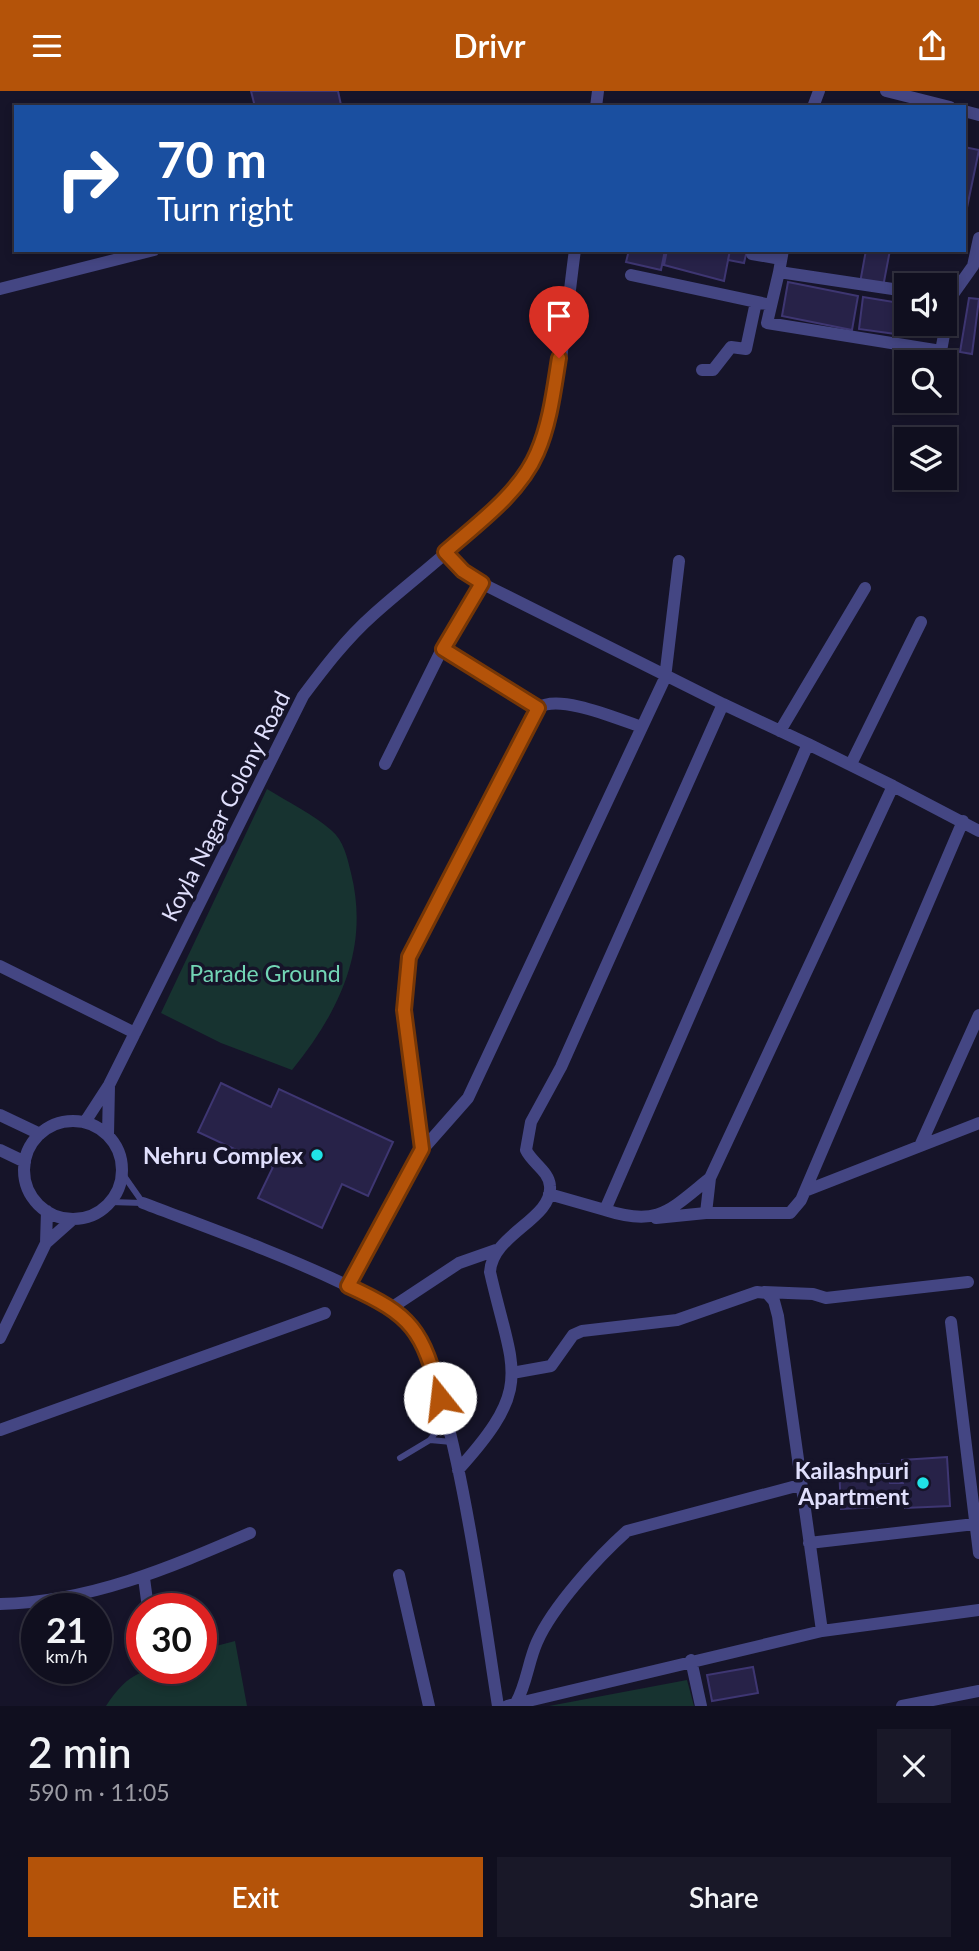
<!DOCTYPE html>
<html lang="en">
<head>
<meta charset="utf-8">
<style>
  :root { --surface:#100f1f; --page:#191828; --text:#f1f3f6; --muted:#9c9ca4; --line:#302f3d; --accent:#b45309 }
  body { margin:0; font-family:Lato,sans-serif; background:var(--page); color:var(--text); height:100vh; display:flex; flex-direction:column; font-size:26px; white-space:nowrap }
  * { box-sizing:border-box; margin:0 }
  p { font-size:23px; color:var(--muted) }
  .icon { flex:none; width:38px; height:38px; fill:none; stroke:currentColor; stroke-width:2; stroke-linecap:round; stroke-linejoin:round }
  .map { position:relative; height:1615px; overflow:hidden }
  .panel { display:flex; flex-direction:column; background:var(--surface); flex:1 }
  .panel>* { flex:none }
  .hud { position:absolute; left:14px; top:14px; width:952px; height:147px; border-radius:0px; box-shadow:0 4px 10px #0003,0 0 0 2px var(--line); background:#1a4fa0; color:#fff; overflow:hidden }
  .fabs { position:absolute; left:894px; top:182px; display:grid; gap:14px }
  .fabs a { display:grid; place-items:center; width:63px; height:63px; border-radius:0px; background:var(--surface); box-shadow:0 4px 10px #0003,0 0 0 2px var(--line); font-size:35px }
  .speed { position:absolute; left:21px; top:1502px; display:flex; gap:14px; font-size:35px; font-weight:700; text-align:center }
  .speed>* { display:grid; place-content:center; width:91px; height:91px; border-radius:50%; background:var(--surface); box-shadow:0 4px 10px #0003,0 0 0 2px var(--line); line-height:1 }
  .speed small { font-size:18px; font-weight:400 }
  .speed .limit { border:10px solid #d22; background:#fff; color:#111 }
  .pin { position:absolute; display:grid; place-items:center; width:60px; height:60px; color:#fff; margin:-72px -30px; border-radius:50% 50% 50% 0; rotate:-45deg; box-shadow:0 0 7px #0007 }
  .pin .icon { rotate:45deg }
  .me { position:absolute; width:77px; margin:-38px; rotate:344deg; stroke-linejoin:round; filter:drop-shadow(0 0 5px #0008) }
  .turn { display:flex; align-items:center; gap:24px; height:147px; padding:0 28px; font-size:32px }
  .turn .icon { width:91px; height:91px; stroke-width:2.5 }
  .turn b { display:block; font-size:49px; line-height:60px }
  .round { display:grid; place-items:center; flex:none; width:74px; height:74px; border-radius:0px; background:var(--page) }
  .headline { display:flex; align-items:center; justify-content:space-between; height:119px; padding:0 28px }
  h1 { font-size:42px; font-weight:600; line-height:52px }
  .primary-button { display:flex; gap:14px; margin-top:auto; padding:14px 28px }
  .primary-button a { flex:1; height:80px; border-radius:0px; background:var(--accent); color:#fff; font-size:28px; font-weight:600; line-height:80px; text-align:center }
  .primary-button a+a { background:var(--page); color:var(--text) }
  header { display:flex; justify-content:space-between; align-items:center; height:91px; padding:0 28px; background:var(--accent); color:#fff; font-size:32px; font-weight:600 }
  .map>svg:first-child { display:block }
</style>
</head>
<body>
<header><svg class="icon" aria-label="menu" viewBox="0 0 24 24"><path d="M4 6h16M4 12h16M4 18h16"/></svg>Drivr<svg class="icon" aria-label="share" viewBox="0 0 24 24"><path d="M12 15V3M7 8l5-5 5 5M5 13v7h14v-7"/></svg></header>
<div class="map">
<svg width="979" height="1615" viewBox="0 0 979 1615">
  <rect width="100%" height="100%" fill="#161429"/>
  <path fill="#173330" d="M267 698C288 711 313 723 331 739 344 750 347 766 351 782 370 858 339 921 292 979L221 952 161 922Z
    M235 1550 247 1615H106C134 1572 154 1577 201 1577V1559Z
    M687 1589 694 1615H549Z"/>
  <path fill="#272248" stroke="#3e3672" stroke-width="2" d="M251 0H338L341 14 255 16Z
    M964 56 979 59 964 131Z
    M629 159H665L661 179 626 171Z
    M667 159H730L724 190 664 174Z
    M730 159H747L744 172 728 169Z
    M866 159H890L883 196 860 192Z
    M788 191 858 205 852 239 782 225Z
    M863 206 906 213 903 244 859 238Z
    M969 207 979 208 972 263 960 261Z
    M221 992 271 1016 279 998 393 1051 368 1105 342 1093 322 1137 258 1107 273 1076 198 1041Z
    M947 1366 950 1415 905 1417 904 1400H894L895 1415 841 1418 839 1376 889 1373 890 1392H903L902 1369Z
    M753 1576 758 1602 712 1610 707 1584Z"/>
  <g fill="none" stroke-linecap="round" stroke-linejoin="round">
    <path stroke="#444683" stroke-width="6" d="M122 1082 143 1112
      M110 1111 143 1112
      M430 1349 452 1351
      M400 1367 430 1349 444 1330"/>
    <path stroke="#444683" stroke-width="12" d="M886 0 950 16
      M596 16 598 0
      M813 16 819 0
      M964 20 979 24
      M783 159 779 181 906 200
      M752 163 781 168
      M779 181 767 232 941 260 951 206
      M631 184 771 214
      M0 198 154 159
      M945 206H951L973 175 979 147
      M702 279H713L731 256 746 258 756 211
      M445 461 463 480 489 496 723 613 561 976 531 1031 526 1059C532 1072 549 1080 550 1095 553 1128 492 1143 490 1181 513 1282 535 1294 458 1379
      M443 558 538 617
      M723 613 808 653
      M780 640 865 497
      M385 673 449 544 482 492
      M851 673 921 531
      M893 695 979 740
      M0 875 135 942
      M0 1024 40 1043
      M24 1079a49 49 0 1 1 98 0a49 49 0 1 1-98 0Z
      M85 1031 109 994 303 605C324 577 346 548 373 524 418 483 510 417 536 364 560 316 567 215 575 159
      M108 1044 109 995
      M920 1055 979 924
      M423 1058 404 919 409 866 528 631C531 627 534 619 538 617 559 602 620 629 642 636
      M0 1059 25 1071
      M805 1100 979 1032
      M549 1103 605 1119 808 653 893 695 710 1087C669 1120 658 1136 605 1119
      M143 1112C211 1138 279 1162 344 1193 362 1201 386 1209 401 1222 453 1269 485 1537 498 1615
      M706 1122 710 1087
      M656 1127 706 1122H790L801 1109 963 730
      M46 1152 73 1128
      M348 1195 423 1058 468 1007 665 587 679 470
      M764 1201 813 1203 826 1207 968 1191
      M391 1217 459 1172 496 1159
      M951 1231 979 1462
      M0 1247 46 1152 47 1120
      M512 1282 551 1275 573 1244 582 1240 677 1229 757 1201 767 1202 774 1210 778 1225 822 1540
      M0 1339 325 1222
      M809 1452 975 1433
      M399 1484 429 1615
      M144 1487 148 1517
      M0 1513C90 1511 169 1477 250 1442
      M691 1569 701 1615
      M516 1612C527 1592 528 1571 537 1551 553 1515 598 1466 627 1440L800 1394
      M507 1615 822 1540 979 1519
      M902 1615 979 1600"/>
  </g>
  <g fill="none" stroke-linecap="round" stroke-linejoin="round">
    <defs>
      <path id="route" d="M440 1307C423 1239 412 1224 348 1195L422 1058 404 919 409 866 538 617 443 558 482 492 463 480 445 461C477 433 520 402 537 362 550 333 554 298 559 267"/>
    </defs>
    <use href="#route" stroke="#753606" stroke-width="18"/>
    <use href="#route" stroke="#b45309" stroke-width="12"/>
  </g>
  <g fill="#20e3e7" stroke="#161429" stroke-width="2.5">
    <circle cx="317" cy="1064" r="7"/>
    <circle cx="923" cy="1392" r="7"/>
  </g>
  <g text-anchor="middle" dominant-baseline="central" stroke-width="7" stroke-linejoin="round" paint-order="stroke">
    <g font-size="23" fill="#e0dffc" stroke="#161429">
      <text transform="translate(225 715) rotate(-63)">Koyla Nagar Colony Road</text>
    </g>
    <g font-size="23" fill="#72d5b5" stroke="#161429">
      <text x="265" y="882">Parade Ground</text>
    </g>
    <g font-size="23" font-weight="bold" fill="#e0dffc" stroke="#161429" text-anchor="end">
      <text x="303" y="1064">Nehru Complex</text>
      <text x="909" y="1379">Kailashpuri<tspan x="909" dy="26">Apartment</tspan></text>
    </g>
  </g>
</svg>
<div class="fabs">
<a><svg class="icon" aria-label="sound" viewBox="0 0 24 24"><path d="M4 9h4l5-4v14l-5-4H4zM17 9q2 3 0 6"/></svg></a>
<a><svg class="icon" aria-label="search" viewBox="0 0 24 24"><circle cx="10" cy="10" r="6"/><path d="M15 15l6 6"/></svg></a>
<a><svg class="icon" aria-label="layers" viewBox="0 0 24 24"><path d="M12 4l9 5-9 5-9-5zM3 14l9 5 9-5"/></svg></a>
</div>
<div class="speed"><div>21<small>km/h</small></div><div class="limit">30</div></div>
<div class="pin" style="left:559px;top:267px;background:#d93025"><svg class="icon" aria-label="arrive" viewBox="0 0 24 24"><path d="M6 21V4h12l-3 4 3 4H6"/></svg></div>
<svg class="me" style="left:440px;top:1307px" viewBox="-20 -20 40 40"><circle r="19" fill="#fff"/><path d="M0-13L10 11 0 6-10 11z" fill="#b45309"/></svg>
<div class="hud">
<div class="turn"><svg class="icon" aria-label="right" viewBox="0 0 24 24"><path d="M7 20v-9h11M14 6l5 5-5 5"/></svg><div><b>70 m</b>Turn right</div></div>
</div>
</div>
<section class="panel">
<div class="headline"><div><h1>2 min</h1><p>590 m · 11:05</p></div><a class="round"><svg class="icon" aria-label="close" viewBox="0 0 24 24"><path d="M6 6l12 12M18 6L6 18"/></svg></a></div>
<div class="primary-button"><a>Exit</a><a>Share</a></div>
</section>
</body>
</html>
